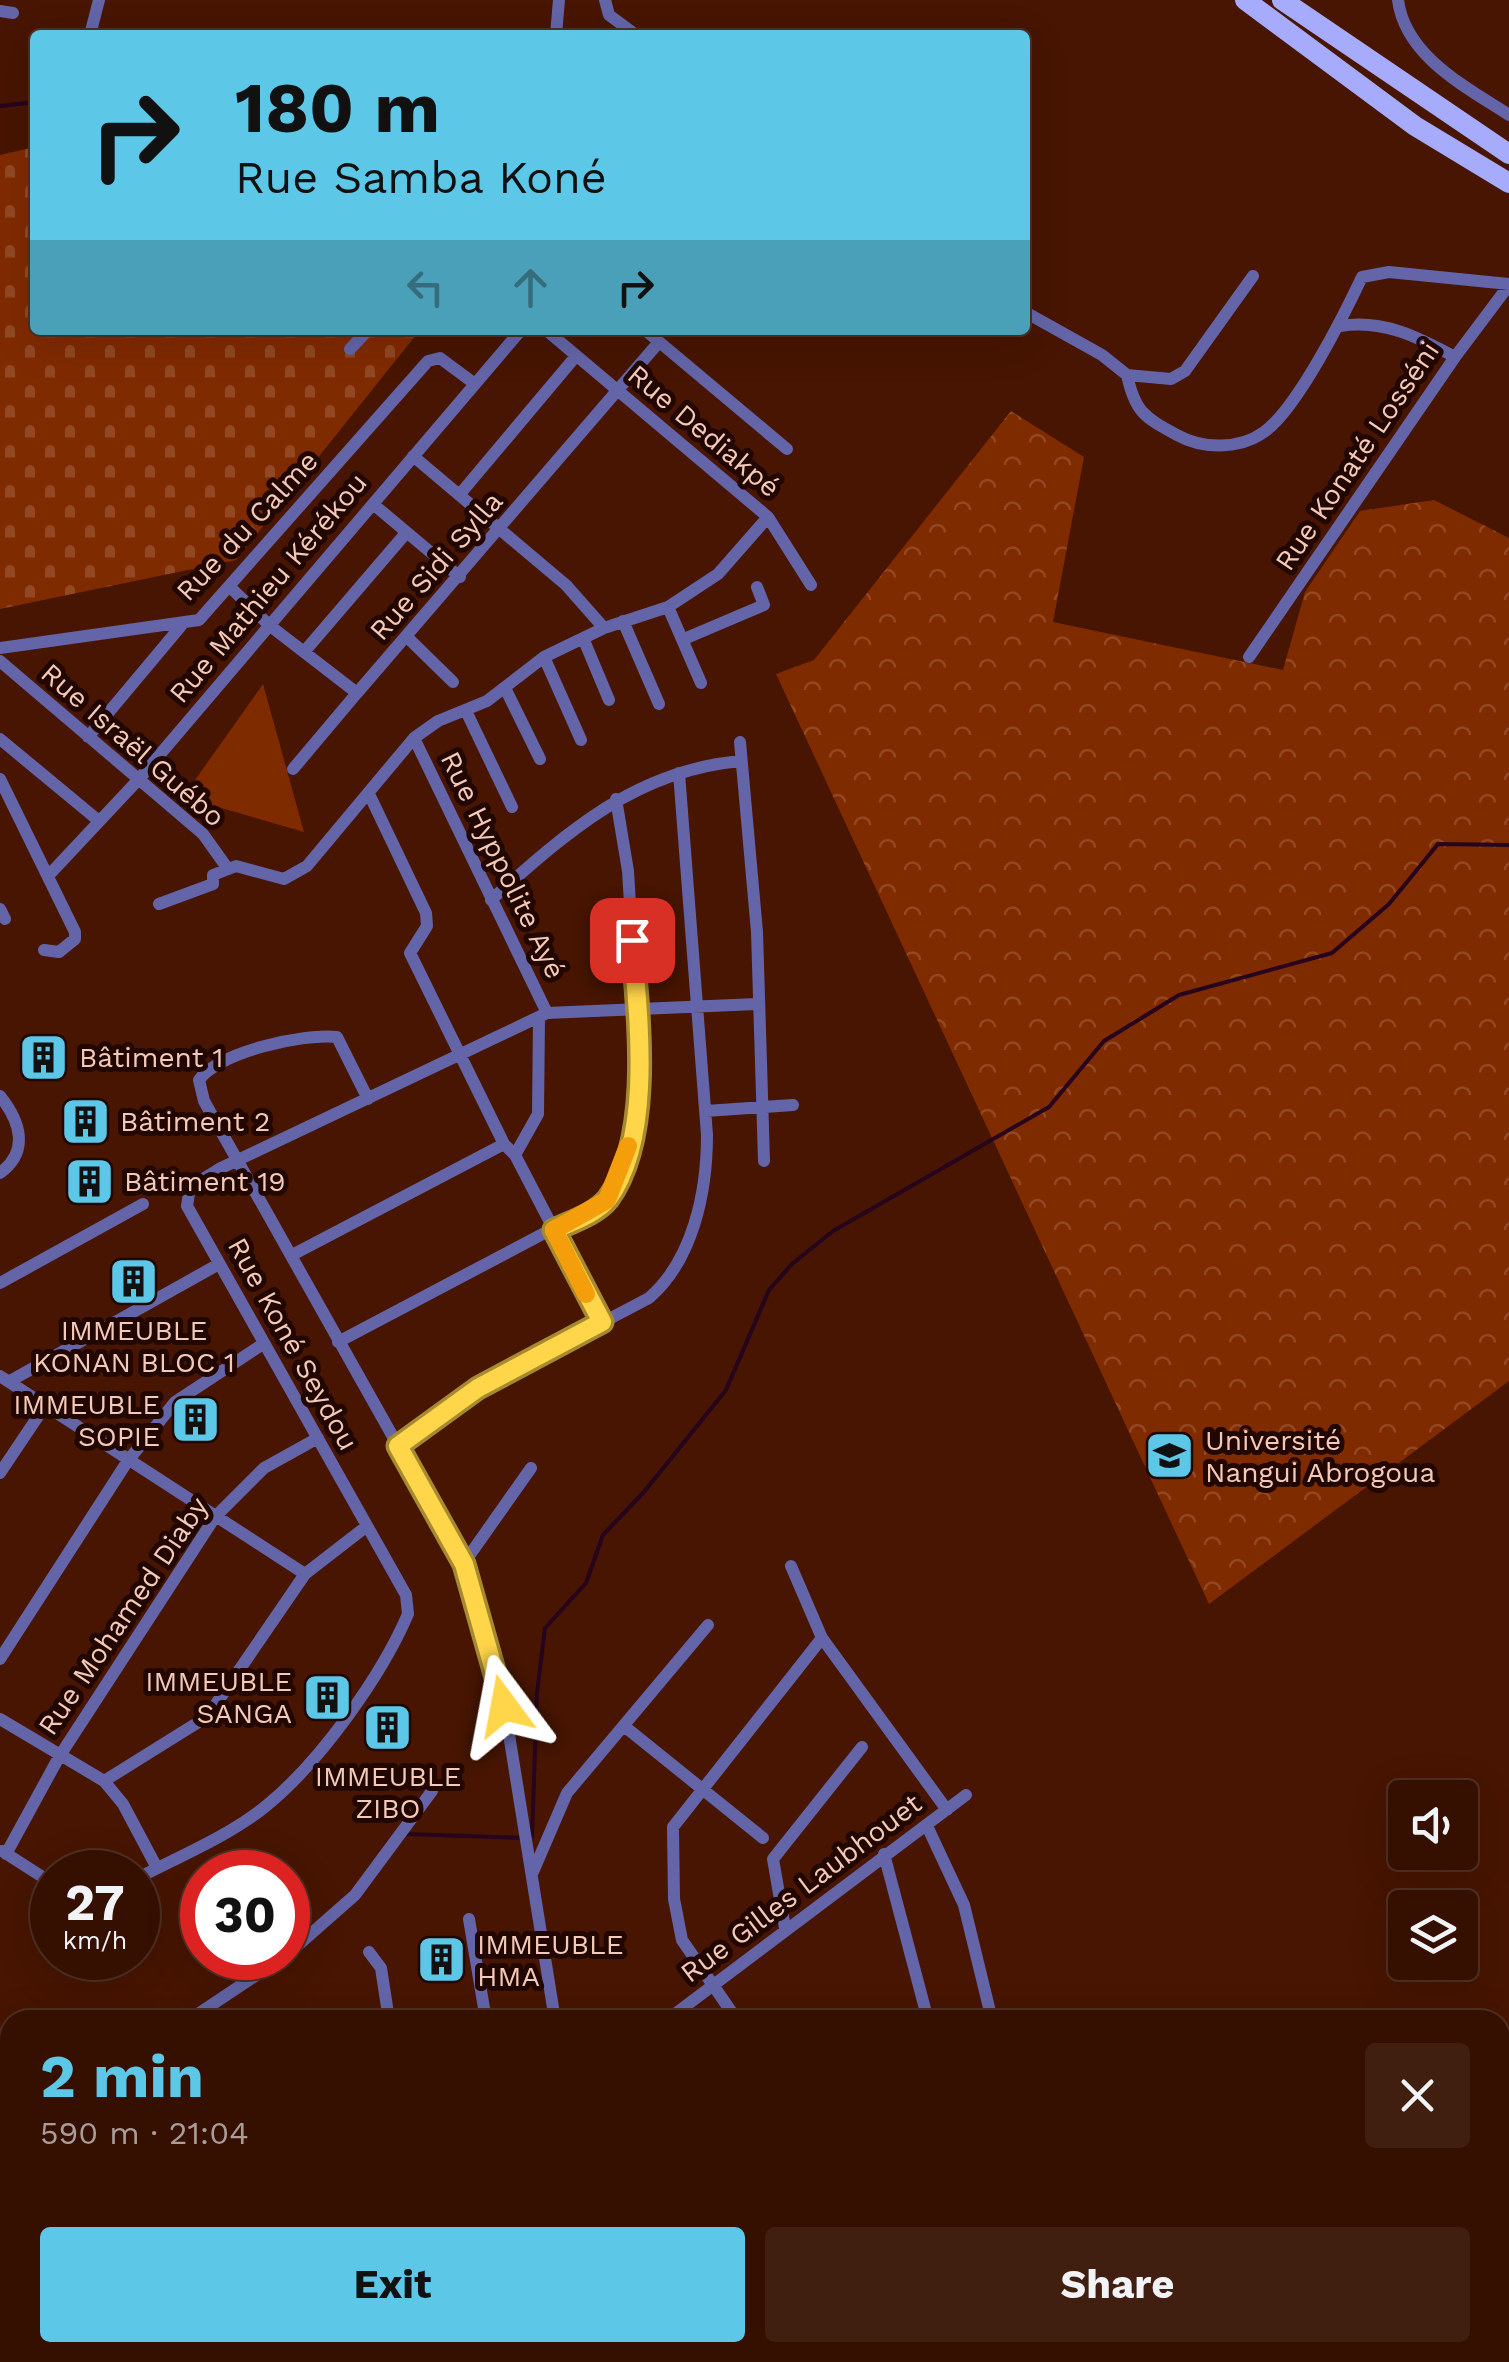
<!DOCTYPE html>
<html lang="en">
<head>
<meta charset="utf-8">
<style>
  :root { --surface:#351001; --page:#401e10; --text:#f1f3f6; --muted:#aa9d99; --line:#4f3023; --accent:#5dc7e8 }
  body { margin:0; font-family:"Work Sans",sans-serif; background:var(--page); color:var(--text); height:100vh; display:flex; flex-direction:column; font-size:38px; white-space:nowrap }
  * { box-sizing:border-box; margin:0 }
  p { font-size:32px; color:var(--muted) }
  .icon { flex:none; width:55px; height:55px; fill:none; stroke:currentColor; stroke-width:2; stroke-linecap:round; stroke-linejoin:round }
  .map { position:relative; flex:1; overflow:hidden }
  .sheet { position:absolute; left:0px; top:2010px; width:1510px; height:352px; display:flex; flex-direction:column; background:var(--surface); border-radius:30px 30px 0 0; box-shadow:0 10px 40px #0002,0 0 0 2px var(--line) }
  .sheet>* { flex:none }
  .guide { position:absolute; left:30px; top:30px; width:1000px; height:305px; border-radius:10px; box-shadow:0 10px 40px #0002,0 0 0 2px var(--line); background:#5dc7e8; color:#111; overflow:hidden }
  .fabs { position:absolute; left:1388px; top:1780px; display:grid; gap:20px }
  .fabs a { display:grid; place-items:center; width:90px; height:90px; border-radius:10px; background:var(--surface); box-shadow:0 10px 40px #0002,0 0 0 2px var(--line); font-size:50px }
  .speed { position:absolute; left:30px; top:1850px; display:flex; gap:20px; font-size:50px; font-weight:700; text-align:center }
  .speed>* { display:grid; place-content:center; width:130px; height:130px; border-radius:50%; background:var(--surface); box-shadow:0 10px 40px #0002,0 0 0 2px var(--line); line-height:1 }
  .speed small { font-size:25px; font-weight:400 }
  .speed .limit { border:15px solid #d22; background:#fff; color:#111 }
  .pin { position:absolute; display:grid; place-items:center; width:85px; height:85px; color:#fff; margin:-42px; border-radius:20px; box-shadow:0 5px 15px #0006 }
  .me { position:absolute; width:110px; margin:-55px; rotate:347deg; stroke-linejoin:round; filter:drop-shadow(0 0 8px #0008) }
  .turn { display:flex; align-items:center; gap:35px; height:210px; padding:0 40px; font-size:45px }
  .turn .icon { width:130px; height:130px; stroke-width:2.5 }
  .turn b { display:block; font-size:70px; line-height:85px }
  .lanes { display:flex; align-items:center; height:95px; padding:0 40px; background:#0003; justify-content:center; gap:50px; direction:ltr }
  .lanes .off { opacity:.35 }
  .round { display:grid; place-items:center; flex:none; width:105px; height:105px; border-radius:10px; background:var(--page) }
  .head { display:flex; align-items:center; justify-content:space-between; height:170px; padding:0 40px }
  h1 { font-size:60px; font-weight:700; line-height:75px; color:var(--accent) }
  .primary-button { display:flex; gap:20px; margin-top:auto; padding:20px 40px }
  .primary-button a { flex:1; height:115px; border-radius:10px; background:var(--accent); color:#111; font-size:40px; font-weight:700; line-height:115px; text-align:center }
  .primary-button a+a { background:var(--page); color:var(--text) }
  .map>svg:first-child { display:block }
</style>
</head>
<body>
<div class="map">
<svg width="1509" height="2362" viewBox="0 0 1509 2362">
  <defs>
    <pattern id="forest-crowns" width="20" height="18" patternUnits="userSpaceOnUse" patternTransform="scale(2.5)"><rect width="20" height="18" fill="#802a00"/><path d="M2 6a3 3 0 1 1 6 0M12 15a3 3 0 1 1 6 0" fill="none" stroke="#924823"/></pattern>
    <pattern id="cemetery-stones" width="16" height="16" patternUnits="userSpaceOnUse" patternTransform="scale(2.5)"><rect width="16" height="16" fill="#802a00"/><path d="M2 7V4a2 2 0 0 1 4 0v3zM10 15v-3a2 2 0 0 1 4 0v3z" fill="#924823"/></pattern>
  </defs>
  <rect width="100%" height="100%" fill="#471501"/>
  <path fill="url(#forest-crowns)" d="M1011 411 1084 457 1053 622 1283 670 1305 592 1360 511 1434 500 1509 538V1381L1209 1604 776 674 814 660Z"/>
  <path fill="url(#cemetery-stones)" d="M35 147V330H420L236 560 0 609V155Z"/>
  <path fill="#802a00" d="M263 684 304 832 183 797Z"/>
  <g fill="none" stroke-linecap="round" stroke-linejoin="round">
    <path stroke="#27051d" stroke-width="4" d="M0 106 35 102
      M407 1834 522 1838
      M532 1837 537 1693 545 1628 586 1583 603 1535 644 1492 726 1390 769 1290 792 1264 833 1231 1049 1107 1104 1041 1179 995 1332 953 1389 904 1438 844 1509 845"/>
    <path stroke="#6465a8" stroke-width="12" d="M605 0 609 15 636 35
      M1398 0C1405 56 1466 87 1509 115
      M0 11 13 13
      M90 35 99 0
      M556 35 559 0
      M1025 312 1102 355 1127 375 1171 379 1185 371 1253 276
      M1340 326C1383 319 1418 337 1455 357
      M546 330 768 517 811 585
      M645 330 787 449
      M350 349 368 330
      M1127 375C1135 412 1144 417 1177 435 1202 449 1239 450 1264 432 1297 409 1344 315 1362 277L1389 272 1509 284
      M413 456 566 585 604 628
      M460 494 576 356
      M373 504 460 577
      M231 588 269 625 357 693 659 342
      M668 607 701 683
      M623 621 659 704
      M408 638 453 682
      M583 638 609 700
      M684 639 764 605 757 587
      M0 648 199 620 428 361 440 358 475 384
      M304 652 406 533
      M544 657 581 740
      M1249 657 1455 357 1509 285
      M0 661 203 834 228 869
      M505 688 540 759
      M466 711 512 807
      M88 737 181 626
      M414 738 547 1013
      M0 739 99 821
      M740 742 757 932 764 1161
      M293 769 357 693
      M0 779 75 932V939L59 952 44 950
      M370 796 426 913 427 926 410 953 504 1144 515 1155 602 1322
      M49 875 139 779 521 330
      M491 900C567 832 636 770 741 761
      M159 904 213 884V875L236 866 284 879 307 866 414 738 438 721 487 701 544 657 604 628 668 607 718 574 768 517
      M0 909 5 919
      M0 1096C20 1121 30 1151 0 1173
      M368 1099 337 1037C303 1033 219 1052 199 1080L204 1101 464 1563 501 1685 555 2020
      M706 1111 793 1105
      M515 1155 538 1114 539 1017
      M292 1255 504 1144
      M0 1283 143 1204
      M338 1342 607 1200 622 1167 638 1107 640 1068 628 871 616 799
      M0 1376 305 1574
      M10 1381 219 1264
      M398 1446 478 1388 649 1298C693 1260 707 1192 707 1135L679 773
      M0 1473 47 1403
      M464 1563 531 1468
      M822 1638 947 1810
      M0 1659 127 1462 175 1402 263 1344
      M0 1719 104 1781 123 1804 157 1868
      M624 1726 763 1838
      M104 1781 197 1723 216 1704 305 1574 367 1526
      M927 1826 964 1905 992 2020
      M2 1851 52 1883
      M6 1854 59 1757 215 1517 264 1468 318 1438
      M884 1854 928 2020
      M533 1872 567 1793 708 1625
      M138 1878C180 1856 229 1836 266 1806 319 1763 381 1677 408 1614L406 1595 187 1206 190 1187 219 1169 547 1013 757 1004
      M469 1919 486 2020
      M785 1928 773 1859 862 1747
      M369 1952 381 1968 389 2020
      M288 1954 355 1895 432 1791
      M189 2020 282 1958
      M667 2020 966 1795
      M737 2020 682 1940 674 1899 673 1827 822 1638 791 1566
      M0 2139 10 2133
      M0 2151 10 2160
      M0 2251 10 2258
      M0 2329 10 2341
      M19 2352 27 2362
      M554 2352 572 2362
      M589 2352 620 2362
      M828 2362H853
      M941 2362 944 2352"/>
    <path stroke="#a7abfc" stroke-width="20" d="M1245 0 1415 126 1509 183
      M1282 0 1509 154"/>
  </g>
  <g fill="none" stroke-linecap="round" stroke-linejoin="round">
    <defs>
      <path id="route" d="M504 1706 464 1564 398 1446 478 1388 602 1322 554 1230C571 1222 596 1214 608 1199 654 1136 638 1014 632 940"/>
    </defs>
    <use href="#route" stroke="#a68a30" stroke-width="25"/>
    <use href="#route" stroke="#ffd54a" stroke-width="18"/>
    <path stroke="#f59e0b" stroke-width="18" d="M586 1294 554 1230 607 1200 628 1146"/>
  </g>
  <defs>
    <symbol id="building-square" viewBox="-11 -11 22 22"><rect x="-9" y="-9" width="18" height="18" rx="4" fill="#5dc7e8" stroke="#220700"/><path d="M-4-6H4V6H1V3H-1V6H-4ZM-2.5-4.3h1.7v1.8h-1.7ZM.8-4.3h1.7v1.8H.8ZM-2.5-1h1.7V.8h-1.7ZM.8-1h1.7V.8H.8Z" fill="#111"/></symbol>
    <symbol id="university-square" viewBox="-11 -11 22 22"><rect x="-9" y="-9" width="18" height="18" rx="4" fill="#5dc7e8" stroke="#220700"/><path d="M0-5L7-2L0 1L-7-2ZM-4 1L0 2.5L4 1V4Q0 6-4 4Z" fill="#111"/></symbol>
  </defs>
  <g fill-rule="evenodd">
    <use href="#building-square" x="16" y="1030" width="55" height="55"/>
    <use href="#building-square" x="58" y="1094" width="55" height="55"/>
    <use href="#building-square" x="62" y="1154" width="55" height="55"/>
    <use href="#building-square" x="106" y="1254" width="55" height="55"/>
    <use href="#building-square" x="168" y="1392" width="55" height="55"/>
    <use href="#university-square" x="1142" y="1428" width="55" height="55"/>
    <use href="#building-square" x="300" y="1670" width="55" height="55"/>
    <use href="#building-square" x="360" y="1700" width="55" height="55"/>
    <use href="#building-square" x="414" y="1932" width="55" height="55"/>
  </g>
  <g text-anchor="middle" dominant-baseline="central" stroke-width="10" stroke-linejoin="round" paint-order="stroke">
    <g font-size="28" fill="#f3c9ba" stroke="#220700">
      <text transform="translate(704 431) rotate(40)">Rue Dediakpé</text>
      <text transform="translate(1357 456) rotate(-56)">Rue Konaté Losséni</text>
      <text transform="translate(247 526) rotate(-47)">Rue du Calme</text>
      <text transform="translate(436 566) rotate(-49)">Rue Sidi Sylla</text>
      <text transform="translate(268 588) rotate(-50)">Rue Mathieu Kérékou</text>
      <text transform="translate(133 745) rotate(41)">Rue Israël Guébo</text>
      <text transform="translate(503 865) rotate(64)">Rue Hyppolite Ayé</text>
      <text transform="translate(293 1344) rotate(61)">Rue Koné Seydou</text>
      <text transform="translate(123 1616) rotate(-56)">Rue Mohamed Diaby</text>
      <text transform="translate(801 1888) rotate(-37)">Rue Gilles Laubhouet</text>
    </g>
    <g font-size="28" fill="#f3c9ba" stroke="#220700" text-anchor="start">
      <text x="79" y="1057">Bâtiment 1</text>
      <text x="120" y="1121">Bâtiment 2</text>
      <text x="124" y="1181">Bâtiment 19</text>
      <text x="134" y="1330" text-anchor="middle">IMMEUBLE<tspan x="134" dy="32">KONAN BLOC 1</tspan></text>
      <text x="160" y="1404" text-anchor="end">IMMEUBLE<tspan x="160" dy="32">SOPIE</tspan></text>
      <text x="1205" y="1440">Université<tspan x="1205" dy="32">Nangui Abrogoua</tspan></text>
      <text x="292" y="1681" text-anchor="end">IMMEUBLE<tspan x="292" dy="32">SANGA</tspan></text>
      <text x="388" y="1776" text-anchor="middle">IMMEUBLE<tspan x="388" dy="32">ZIBO</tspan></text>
      <text x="477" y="1944">IMMEUBLE<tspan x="477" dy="32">HMA</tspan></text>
    </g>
  </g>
</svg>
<div class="fabs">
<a><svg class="icon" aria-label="sound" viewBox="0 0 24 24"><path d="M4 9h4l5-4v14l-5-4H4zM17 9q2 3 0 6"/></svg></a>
<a><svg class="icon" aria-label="layers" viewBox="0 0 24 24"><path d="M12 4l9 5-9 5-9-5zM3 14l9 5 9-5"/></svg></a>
</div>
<div class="speed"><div>27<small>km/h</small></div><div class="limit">30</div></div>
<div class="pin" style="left:632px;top:940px;background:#d93025"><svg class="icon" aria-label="arrive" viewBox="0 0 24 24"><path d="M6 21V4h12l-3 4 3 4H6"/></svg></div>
<svg class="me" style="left:504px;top:1706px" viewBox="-20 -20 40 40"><path d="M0-17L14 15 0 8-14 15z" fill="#ffd54a" stroke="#fff" stroke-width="4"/></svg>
<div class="guide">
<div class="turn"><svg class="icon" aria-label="right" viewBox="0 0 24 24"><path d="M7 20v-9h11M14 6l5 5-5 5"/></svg><div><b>180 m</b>Rue Samba Koné</div></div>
<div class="lanes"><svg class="icon off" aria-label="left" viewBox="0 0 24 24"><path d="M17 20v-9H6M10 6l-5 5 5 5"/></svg><svg class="icon off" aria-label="ahead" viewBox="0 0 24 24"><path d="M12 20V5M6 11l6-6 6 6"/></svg><svg class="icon" aria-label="right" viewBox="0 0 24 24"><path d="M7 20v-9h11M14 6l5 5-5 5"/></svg></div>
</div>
<section class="sheet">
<div class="head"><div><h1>2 min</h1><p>590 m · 21:04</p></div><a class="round"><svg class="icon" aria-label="close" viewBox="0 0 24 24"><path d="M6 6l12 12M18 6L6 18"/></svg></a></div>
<div class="primary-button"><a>Exit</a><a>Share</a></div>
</section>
</div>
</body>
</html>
